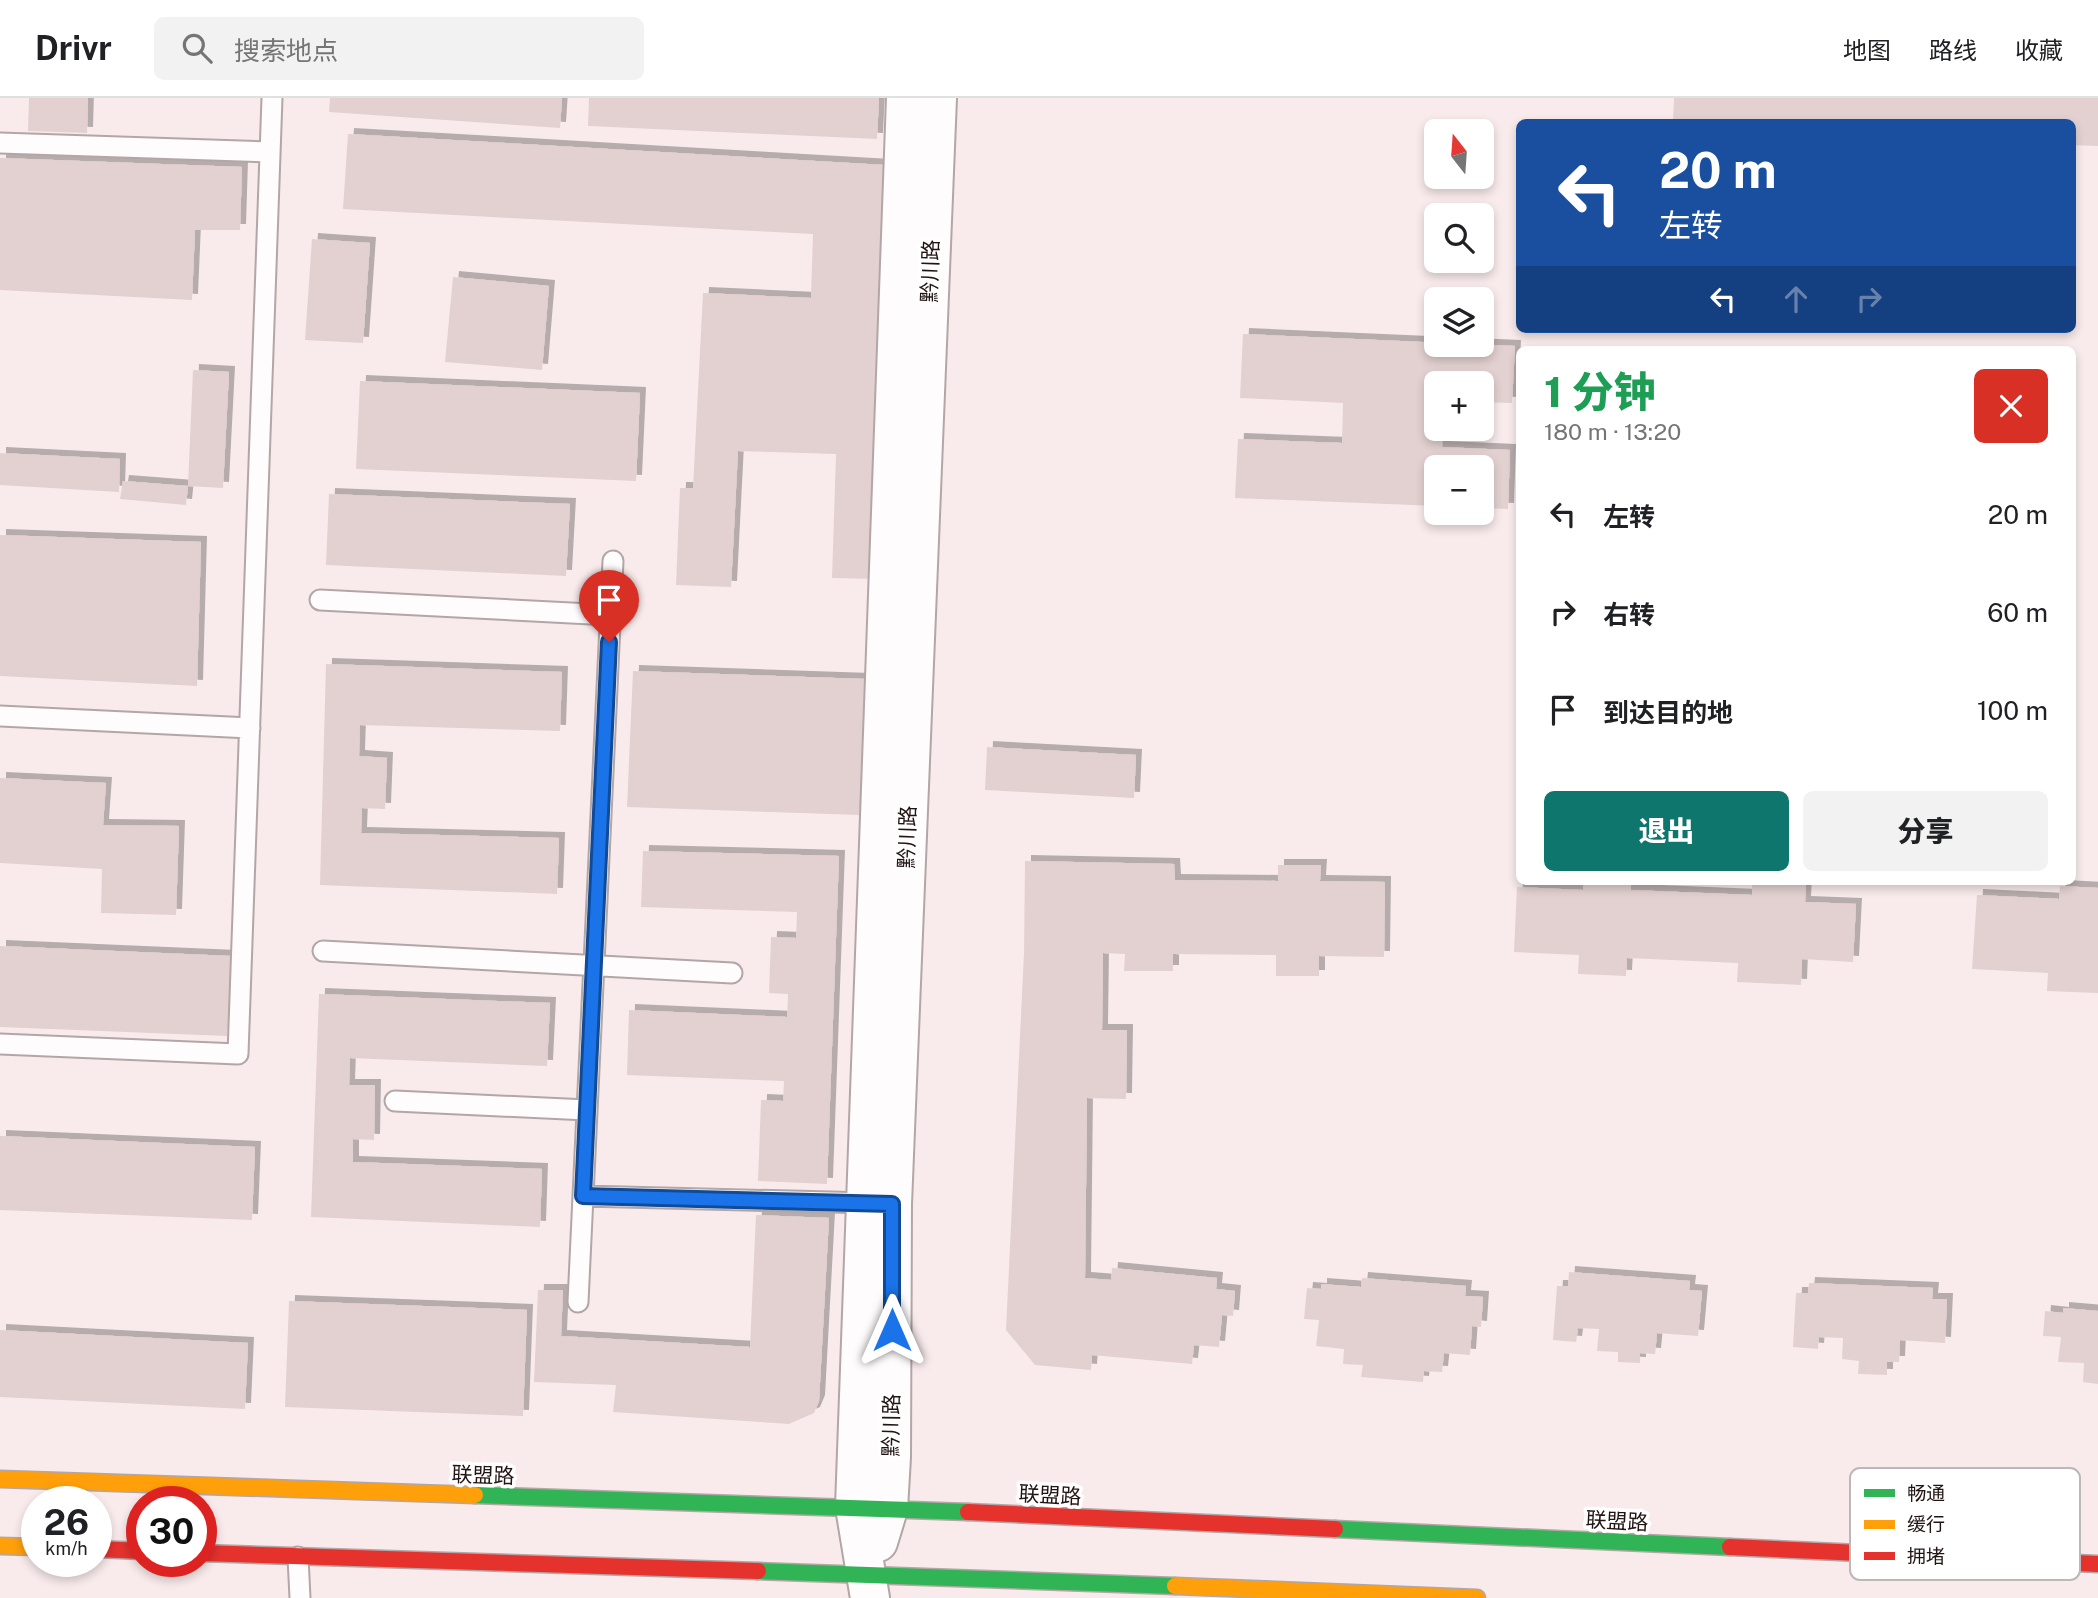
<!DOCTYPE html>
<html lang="zh">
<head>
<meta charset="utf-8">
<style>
  :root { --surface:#fff; --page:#f2f2f2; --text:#202124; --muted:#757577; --line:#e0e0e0; --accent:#0f766e }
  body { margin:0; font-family:"Public Sans","Noto Sans SC",sans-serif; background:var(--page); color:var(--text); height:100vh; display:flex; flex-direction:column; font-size:26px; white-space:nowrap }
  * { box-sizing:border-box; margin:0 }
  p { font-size:23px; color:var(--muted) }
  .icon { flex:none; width:38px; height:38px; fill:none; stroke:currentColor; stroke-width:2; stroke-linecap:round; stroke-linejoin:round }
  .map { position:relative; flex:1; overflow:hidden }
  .drawer { position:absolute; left:1516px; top:248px; width:560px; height:539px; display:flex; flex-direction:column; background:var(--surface); border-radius:10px; box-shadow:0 4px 10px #0003 }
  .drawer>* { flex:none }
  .hud { position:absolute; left:1516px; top:21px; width:560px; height:214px; border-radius:10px; box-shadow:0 4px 10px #0003; background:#1a4fa0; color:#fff; overflow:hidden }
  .needle { width:46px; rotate:343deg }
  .buttons { position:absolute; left:1424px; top:21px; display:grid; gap:14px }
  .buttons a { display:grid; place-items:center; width:70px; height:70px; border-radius:10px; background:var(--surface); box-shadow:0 4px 10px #0003; font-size:35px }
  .speed { position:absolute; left:21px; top:1388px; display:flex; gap:14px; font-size:35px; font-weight:700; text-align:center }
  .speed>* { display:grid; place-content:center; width:91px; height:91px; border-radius:50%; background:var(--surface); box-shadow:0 4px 10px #0003; line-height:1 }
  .speed small { font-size:18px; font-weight:400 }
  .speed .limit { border:10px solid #d22; background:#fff; color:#111 }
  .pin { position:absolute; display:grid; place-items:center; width:60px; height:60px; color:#fff; margin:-72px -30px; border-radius:50% 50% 50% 0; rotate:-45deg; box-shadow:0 0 7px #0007 }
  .pin .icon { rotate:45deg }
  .me { position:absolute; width:77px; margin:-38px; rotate:0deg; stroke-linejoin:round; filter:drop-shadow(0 0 5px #0008) }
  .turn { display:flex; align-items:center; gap:24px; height:147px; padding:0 28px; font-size:32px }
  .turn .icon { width:91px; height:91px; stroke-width:2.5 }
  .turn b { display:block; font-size:49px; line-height:60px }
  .lanes { display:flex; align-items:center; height:66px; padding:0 28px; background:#0003; justify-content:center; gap:35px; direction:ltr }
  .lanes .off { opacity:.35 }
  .round { display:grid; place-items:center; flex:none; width:74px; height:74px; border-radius:10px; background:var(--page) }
  .head { display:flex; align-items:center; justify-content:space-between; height:119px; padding:0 28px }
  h1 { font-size:42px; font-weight:800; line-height:52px; color:#1e9e55 }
  .cta { display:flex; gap:14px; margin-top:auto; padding:14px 28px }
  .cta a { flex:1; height:80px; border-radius:10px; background:var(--accent); color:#fff; font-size:28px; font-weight:800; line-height:80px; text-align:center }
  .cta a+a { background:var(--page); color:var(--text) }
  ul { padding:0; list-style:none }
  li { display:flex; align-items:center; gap:21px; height:98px; padding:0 28px }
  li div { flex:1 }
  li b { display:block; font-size:26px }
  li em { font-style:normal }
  header { display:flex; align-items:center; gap:42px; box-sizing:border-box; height:98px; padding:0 35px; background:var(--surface); border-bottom:2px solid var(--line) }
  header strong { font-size:33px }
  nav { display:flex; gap:38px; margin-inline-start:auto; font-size:24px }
  .search { width:490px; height:63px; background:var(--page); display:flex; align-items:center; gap:18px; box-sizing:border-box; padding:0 24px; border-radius:10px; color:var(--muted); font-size:26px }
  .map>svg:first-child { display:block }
</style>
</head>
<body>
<header>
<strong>Drivr</strong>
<div class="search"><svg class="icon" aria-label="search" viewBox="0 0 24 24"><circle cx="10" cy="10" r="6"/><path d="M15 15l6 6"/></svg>搜索地点</div>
<nav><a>地图</a><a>路线</a><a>收藏</a></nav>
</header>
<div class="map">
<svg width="2098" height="1500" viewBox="0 0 2098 1500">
  <defs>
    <filter id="shadow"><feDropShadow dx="6" dy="-6" stdDeviation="0" flood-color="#0004"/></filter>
  </defs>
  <rect width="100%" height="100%" fill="#f9ebeb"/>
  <path fill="#e3d1d1" filter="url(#shadow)" d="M29 0H88L87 35 28 33Z
    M330 0H562L560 30 329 14Z
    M589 0H879L877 41 588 28Z
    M1674 0H2098V48L2072 47V24H1673Z
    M348 36 885 67 875 481 832 480 836 356 738 353 731 489 676 487 680 390H693L703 195 811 200 813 136 343 111Z
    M0 60 242 69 240 132H195L192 202 0 192Z
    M312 141 370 145 363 245 305 242Z
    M453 179 549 188 542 272 445 264Z
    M1243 236 1515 248 1512 305 1482 304V285H1437V331H1443L1442 349 1510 352 1508 411 1482 410V369H1437V408L1235 400 1238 341 1342 345 1343 305 1240 300Z
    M193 272 229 274 223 390 188 388Z
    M360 283 640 295 636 383 356 371Z
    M0 355 120 361 119 394 0 387Z
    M123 383 188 388 186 407 120 401Z
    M329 396 570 406 566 478 326 467Z
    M0 437 201 444 197 588 0 578Z
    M326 566 562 574 560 633 360 627 359 658 387 660 385 711 362 710 361 735 559 740 557 796 320 787Z
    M633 573 865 581 859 717 627 709Z
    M987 649 1136 657 1134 700 985 692Z
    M0 680 106 685 103 727 179 728 176 817 101 815 102 771 0 765Z
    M643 753 839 758 827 1086 758 1083 761 1002 783 1003 784 983 627 977 629 912 787 919 788 896 769 895 771 839 796 840 797 814 641 809Z
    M1025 763 1174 766 1175 782 1278 783V767H1321L1320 783 1385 784 1384 859 1319 858V878H1276V857L1173 856V873H1124L1125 856 1103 855 1102 932H1127L1126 1001 1087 1000 1085 1180 1111 1182 1112 1170 1217 1180 1216 1191 1235 1193 1233 1218 1222 1217 1219 1249 1194 1247 1192 1266 1092 1257 1091 1272 1035 1267 1006 1232 1024 855Z
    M1583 784H1631V792L1752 797V784H1806L1805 804 1856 806 1853 864 1802 861 1801 887 1737 884 1738 865 1627 860 1626 878 1578 876 1579 857 1514 854 1517 789 1583 792Z
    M2060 788 2098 790V895L2047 893 2048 875 1972 871 1977 797 2059 801Z
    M0 848 231 858 227 938 0 929Z
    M319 896 550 905 547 968 350 960 349 987H375L374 1042 353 1041V1064L542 1071 540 1129 311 1119Z
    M0 1038 255 1049 252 1122 0 1112Z
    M756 1117 829 1120 819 1303 814 1315 789 1326 613 1314 616 1287 534 1284 538 1192H563L561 1238 750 1249Z
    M1569 1174 1690 1183 1689 1192 1702 1193 1698 1238 1657 1235 1655 1256 1640 1255V1265L1618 1264V1254L1597 1253 1599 1231 1578 1230 1576 1244 1553 1242 1557 1188H1568Z
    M1362 1180 1466 1188 1465 1198 1483 1199 1481 1229 1472 1228 1470 1257 1444 1255 1442 1274 1424 1273 1423 1284 1361 1279 1363 1267 1343 1266 1344 1251 1316 1248 1319 1222 1304 1221 1307 1190 1321 1191V1186L1361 1189Z
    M1809 1185 1933 1190 1932 1201H1947L1945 1245 1900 1242 1899 1264H1887V1277L1858 1276 1859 1263 1842 1261 1843 1240 1819 1239 1818 1251 1793 1249 1796 1195H1808Z
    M289 1203 527 1212 523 1318 285 1309Z
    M2063 1210 2098 1213V1286L2083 1284 2084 1265 2058 1264 2061 1239 2043 1238 2045 1213 2063 1215Z
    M0 1232 248 1245 245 1311 0 1299Z"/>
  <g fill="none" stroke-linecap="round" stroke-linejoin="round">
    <defs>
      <path id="lane" d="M0 45 270 54
        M320 502 610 517
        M0 618 250 630
        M323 853 732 875
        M0 946 238 956 272 0
        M395 1003 587 1012
        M583 1098 870 1105
        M578 1204 613 463
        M298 1459 300 1500"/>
      <path id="street" d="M878 1444 888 1411 891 1359 892 1106 937 0
        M870 1500 855 1409 906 0"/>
      <path id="fast" d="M475 1397 968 1414
        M1335 1431 1730 1449
        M758 1473 1175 1488"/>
      <path id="slow" d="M0 1381 475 1397
        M0 1448 37 1449
        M1175 1488 1477 1500"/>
      <path id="jam" d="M968 1414 1335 1431
        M1730 1449 2098 1466
        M96 1451 142 1453
        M201 1455 758 1473"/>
    </defs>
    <use href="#lane" stroke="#b3a6a6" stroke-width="23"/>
    <use href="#street" stroke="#b3a6a6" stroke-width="42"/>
    <use href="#fast" stroke="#b3a6a6" stroke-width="19"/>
    <use href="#slow" stroke="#b3a6a6" stroke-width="19"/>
    <use href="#jam" stroke="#b3a6a6" stroke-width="19"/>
    <use href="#lane" stroke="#fefcfc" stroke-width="19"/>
    <use href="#street" stroke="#fefcfc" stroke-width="38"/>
    <use href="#fast" stroke="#30b455" stroke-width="16"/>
    <use href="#slow" stroke="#ff9f0a" stroke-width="16"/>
    <use href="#jam" stroke="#e5322d" stroke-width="16"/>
  </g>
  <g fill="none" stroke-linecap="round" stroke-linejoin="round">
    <defs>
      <path id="route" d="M609 544 583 1098 892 1106V1232"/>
    </defs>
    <use href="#route" stroke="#114b97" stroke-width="18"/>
    <use href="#route" stroke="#1a73e8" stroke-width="12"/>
  </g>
  <g text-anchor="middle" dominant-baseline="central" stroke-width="7" stroke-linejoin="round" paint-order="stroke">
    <g font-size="21" fill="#231414" stroke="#fff">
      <text transform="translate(930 173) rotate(-88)">黔川路</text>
      <text transform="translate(907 739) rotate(-88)">黔川路</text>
      <text transform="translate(891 1327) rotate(-89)">黔川路</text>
      <text transform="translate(483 1377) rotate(2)">联盟路</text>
      <text transform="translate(1050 1397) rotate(3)">联盟路</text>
      <text transform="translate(1617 1423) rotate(3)">联盟路</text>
    </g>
  </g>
  <rect x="1850" y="1370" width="230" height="112" rx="10" fill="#fff" stroke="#bdb8b8" stroke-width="2"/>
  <rect x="1864" y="1391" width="31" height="8" fill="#30b455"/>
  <rect x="1864" y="1422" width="31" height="9" fill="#ff9f0a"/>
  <rect x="1864" y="1454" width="31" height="8" fill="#e5322d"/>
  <g font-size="19" fill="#231414">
    <text x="1907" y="1402">畅通</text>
    <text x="1907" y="1433">缓行</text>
    <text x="1907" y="1465">拥堵</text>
  </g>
</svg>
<div class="buttons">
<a><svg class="needle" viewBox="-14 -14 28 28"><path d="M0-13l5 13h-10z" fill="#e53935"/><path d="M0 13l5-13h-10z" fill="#757577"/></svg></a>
<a><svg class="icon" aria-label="search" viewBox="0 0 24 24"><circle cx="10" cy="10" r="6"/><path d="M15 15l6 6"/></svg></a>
<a><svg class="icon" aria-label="layers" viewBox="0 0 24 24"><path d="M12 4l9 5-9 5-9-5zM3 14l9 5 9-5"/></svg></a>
<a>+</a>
<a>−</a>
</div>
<div class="speed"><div>26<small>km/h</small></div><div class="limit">30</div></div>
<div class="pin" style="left:609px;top:544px;background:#d93025"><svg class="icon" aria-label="arrive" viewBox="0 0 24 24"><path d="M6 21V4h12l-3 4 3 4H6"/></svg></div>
<svg class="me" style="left:892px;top:1232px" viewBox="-20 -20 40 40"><path d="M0-17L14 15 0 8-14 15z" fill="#1a73e8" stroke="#fff" stroke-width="4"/></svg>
<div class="hud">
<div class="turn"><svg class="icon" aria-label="left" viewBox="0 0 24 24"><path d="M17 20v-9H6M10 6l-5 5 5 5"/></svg><div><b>20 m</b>左转</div></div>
<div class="lanes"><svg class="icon" aria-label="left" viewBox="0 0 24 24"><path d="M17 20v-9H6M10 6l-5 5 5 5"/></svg><svg class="icon off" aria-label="ahead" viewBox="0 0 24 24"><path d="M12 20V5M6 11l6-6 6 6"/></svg><svg class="icon off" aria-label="right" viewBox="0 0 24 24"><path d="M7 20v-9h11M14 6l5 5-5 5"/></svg></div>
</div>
<section class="drawer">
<div class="head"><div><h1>1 分钟</h1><p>180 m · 13:20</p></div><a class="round" style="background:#d93025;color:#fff"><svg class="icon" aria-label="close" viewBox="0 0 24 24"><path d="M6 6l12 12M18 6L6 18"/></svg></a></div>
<ul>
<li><svg class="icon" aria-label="left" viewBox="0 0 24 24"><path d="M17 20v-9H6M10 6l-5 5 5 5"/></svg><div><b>左转</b></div><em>20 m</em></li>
<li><svg class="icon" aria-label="right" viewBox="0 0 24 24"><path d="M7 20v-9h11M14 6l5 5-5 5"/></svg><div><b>右转</b></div><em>60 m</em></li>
<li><svg class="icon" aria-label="arrive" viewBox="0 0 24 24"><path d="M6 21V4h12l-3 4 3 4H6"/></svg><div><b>到达目的地</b></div><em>100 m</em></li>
</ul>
<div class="cta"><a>退出</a><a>分享</a></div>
</section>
</div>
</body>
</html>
